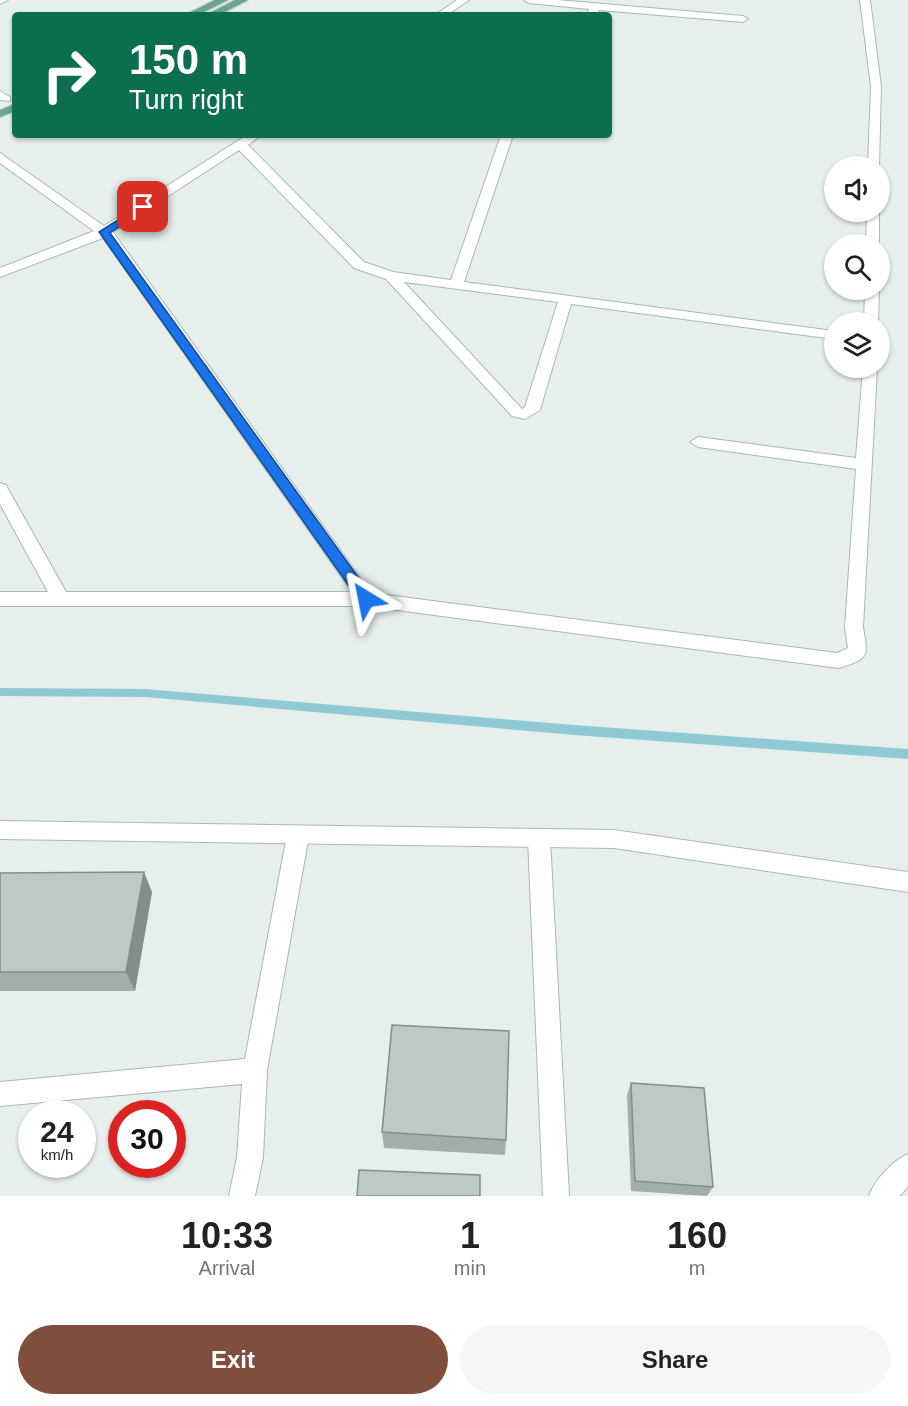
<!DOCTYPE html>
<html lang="en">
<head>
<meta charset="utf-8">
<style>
  :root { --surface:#fff; --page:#f6f6f6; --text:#222; --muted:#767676; --accent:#804e3d }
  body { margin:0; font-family:Arial,sans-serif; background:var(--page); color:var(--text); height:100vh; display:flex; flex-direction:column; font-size:22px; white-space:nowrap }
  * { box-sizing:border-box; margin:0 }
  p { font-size:20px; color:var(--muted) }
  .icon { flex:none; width:33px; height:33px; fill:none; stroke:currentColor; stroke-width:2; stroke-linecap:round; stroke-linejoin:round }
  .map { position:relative; height:1196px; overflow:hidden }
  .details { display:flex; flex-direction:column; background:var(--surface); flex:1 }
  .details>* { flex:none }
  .top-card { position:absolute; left:12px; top:12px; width:600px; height:126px; border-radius:6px; box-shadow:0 2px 4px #0004; background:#0b6e4f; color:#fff; overflow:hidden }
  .buttons { position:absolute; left:824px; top:156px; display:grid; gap:12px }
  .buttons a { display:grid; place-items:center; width:66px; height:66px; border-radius:50%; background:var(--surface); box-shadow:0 2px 4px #0004; font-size:30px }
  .speed { position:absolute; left:18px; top:1100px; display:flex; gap:12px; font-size:30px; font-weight:700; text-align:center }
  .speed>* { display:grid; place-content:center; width:78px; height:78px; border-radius:50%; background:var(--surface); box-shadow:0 2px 4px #0004; line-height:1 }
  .speed small { font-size:15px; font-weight:400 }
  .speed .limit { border:9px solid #d22; background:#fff; color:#111 }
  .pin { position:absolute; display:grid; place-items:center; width:51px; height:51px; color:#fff; margin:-26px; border-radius:12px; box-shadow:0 3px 9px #0006 }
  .me { position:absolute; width:66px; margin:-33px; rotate:325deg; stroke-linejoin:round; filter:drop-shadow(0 0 4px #0008) }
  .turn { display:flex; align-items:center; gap:21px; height:126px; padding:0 18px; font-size:27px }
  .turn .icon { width:78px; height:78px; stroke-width:2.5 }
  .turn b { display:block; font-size:42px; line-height:51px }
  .eta { display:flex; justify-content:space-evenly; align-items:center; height:102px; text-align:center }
  .eta b { font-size:36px; font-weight:800; line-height:42px }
  .button { display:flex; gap:12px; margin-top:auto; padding:12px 18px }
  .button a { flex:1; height:69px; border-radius:36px; background:var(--accent); color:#fff; font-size:24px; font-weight:800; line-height:69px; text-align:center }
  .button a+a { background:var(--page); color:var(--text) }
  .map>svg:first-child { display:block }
</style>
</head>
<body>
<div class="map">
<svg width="908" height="1196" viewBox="0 0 908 1196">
  <rect width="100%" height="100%" fill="#e6efeb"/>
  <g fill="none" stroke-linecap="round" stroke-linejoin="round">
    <path fill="#8ec9d4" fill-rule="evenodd" d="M0 688 145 689 574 725 908 749V759L574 735 145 697 0 696Z"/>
    <defs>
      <path id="minor" d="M0 0H8L0 4Z
        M457 0H469L447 15H435Z
        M524 0H557L743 16 748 19 743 22 599 10 597 15H587L589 9 529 3Z
        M860 0H870L881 86 879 167 868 166 871 86Z
        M0 91 10 97V101L0 100Z
        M247 135H261L248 145 364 262 393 272 451 280 501 135H513L464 282 834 331V339L571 304 540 410 525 419 512 416 386 279 354 268 239 150 113 232 371 593 837 653 848 648 845 627 856 469 698 447 690 442 698 437 856 458 863 368H877L863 627C868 657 870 658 839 668L366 606H0V592H48L0 504V483L6 485 8 489 66 592H352L103 238 0 277V268L94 231 0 163V153L104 226ZM404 282 558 302 525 407 522 409Z
        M867 212H879V245L866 244Z
        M865 290H879L878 322H864Z
        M298 826 306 828 309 835 267 1070 263 1157 255 1196H229L237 1157 242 1084 0 1106V1082L245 1059 287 835 290 828Z
        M539 829 547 831 550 838 569 1196H543L528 838 531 831Z
        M908 1154V1186L900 1196H869C875 1180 892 1161 908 1154Z"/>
      <path id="secondary" d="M0 821 614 830 908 872V892L614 848 0 839Z"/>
      <path id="primary" d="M215 0H228L198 15H185Z
        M235 0H248L219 15 208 14Z
        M15 104V111L0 117V110Z"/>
    </defs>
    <use href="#minor" stroke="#a8b8b2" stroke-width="2"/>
    <use href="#secondary" stroke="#a4bbb3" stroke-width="2"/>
    <use href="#primary" stroke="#c2cac8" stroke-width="2"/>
    <use href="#minor" fill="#fff" fill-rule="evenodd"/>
    <use href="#secondary" fill="#fff" fill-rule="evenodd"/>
    <use href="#primary" fill="#6aa596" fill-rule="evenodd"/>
  </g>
  <path fill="#a1aea9" d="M0 873 152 892 135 991H0Z
    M631 1083 713 1187 707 1196 631 1191 627 1095Z
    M382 1132 506 1140 505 1155 384 1148Z"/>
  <path fill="#838d89" d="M144 872 152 892 135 991 126 972Z"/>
  <path fill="#bbcac4" stroke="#838d89" stroke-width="1.5" d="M144 872 126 972H0V873Z
    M392 1025 509 1031 506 1140 382 1132Z
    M631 1083 704 1088 713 1187 635 1181Z
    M359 1170 480 1175V1196H357Z"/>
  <path fill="#1a73e8" stroke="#114b97" stroke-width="1.5" d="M143 204 146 205V209L110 233 371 595 373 599 371 603H361L99 232Z"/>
</svg>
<div class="buttons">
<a><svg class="icon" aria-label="sound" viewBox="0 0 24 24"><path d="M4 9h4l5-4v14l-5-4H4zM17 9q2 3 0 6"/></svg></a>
<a><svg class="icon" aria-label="search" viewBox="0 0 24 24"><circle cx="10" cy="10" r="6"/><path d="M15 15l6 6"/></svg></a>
<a><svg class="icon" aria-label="layers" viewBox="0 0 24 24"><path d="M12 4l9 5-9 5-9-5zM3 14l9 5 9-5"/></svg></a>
</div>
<div class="speed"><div>24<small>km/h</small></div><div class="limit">30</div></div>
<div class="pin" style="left:143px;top:207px;background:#d93025"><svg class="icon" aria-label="arrive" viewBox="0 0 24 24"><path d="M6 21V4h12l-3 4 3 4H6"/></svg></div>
<svg class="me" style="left:366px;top:599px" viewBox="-20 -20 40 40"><path d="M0-17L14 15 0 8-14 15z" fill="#1a73e8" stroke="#fff" stroke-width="4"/></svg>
<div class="top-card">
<div class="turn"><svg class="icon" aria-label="right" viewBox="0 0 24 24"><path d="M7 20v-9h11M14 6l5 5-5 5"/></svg><div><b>150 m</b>Turn right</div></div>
</div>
</div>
<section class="details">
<div class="eta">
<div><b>10:33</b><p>Arrival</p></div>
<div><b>1</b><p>min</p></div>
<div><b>160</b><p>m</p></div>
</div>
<div class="button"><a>Exit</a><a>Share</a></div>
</section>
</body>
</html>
